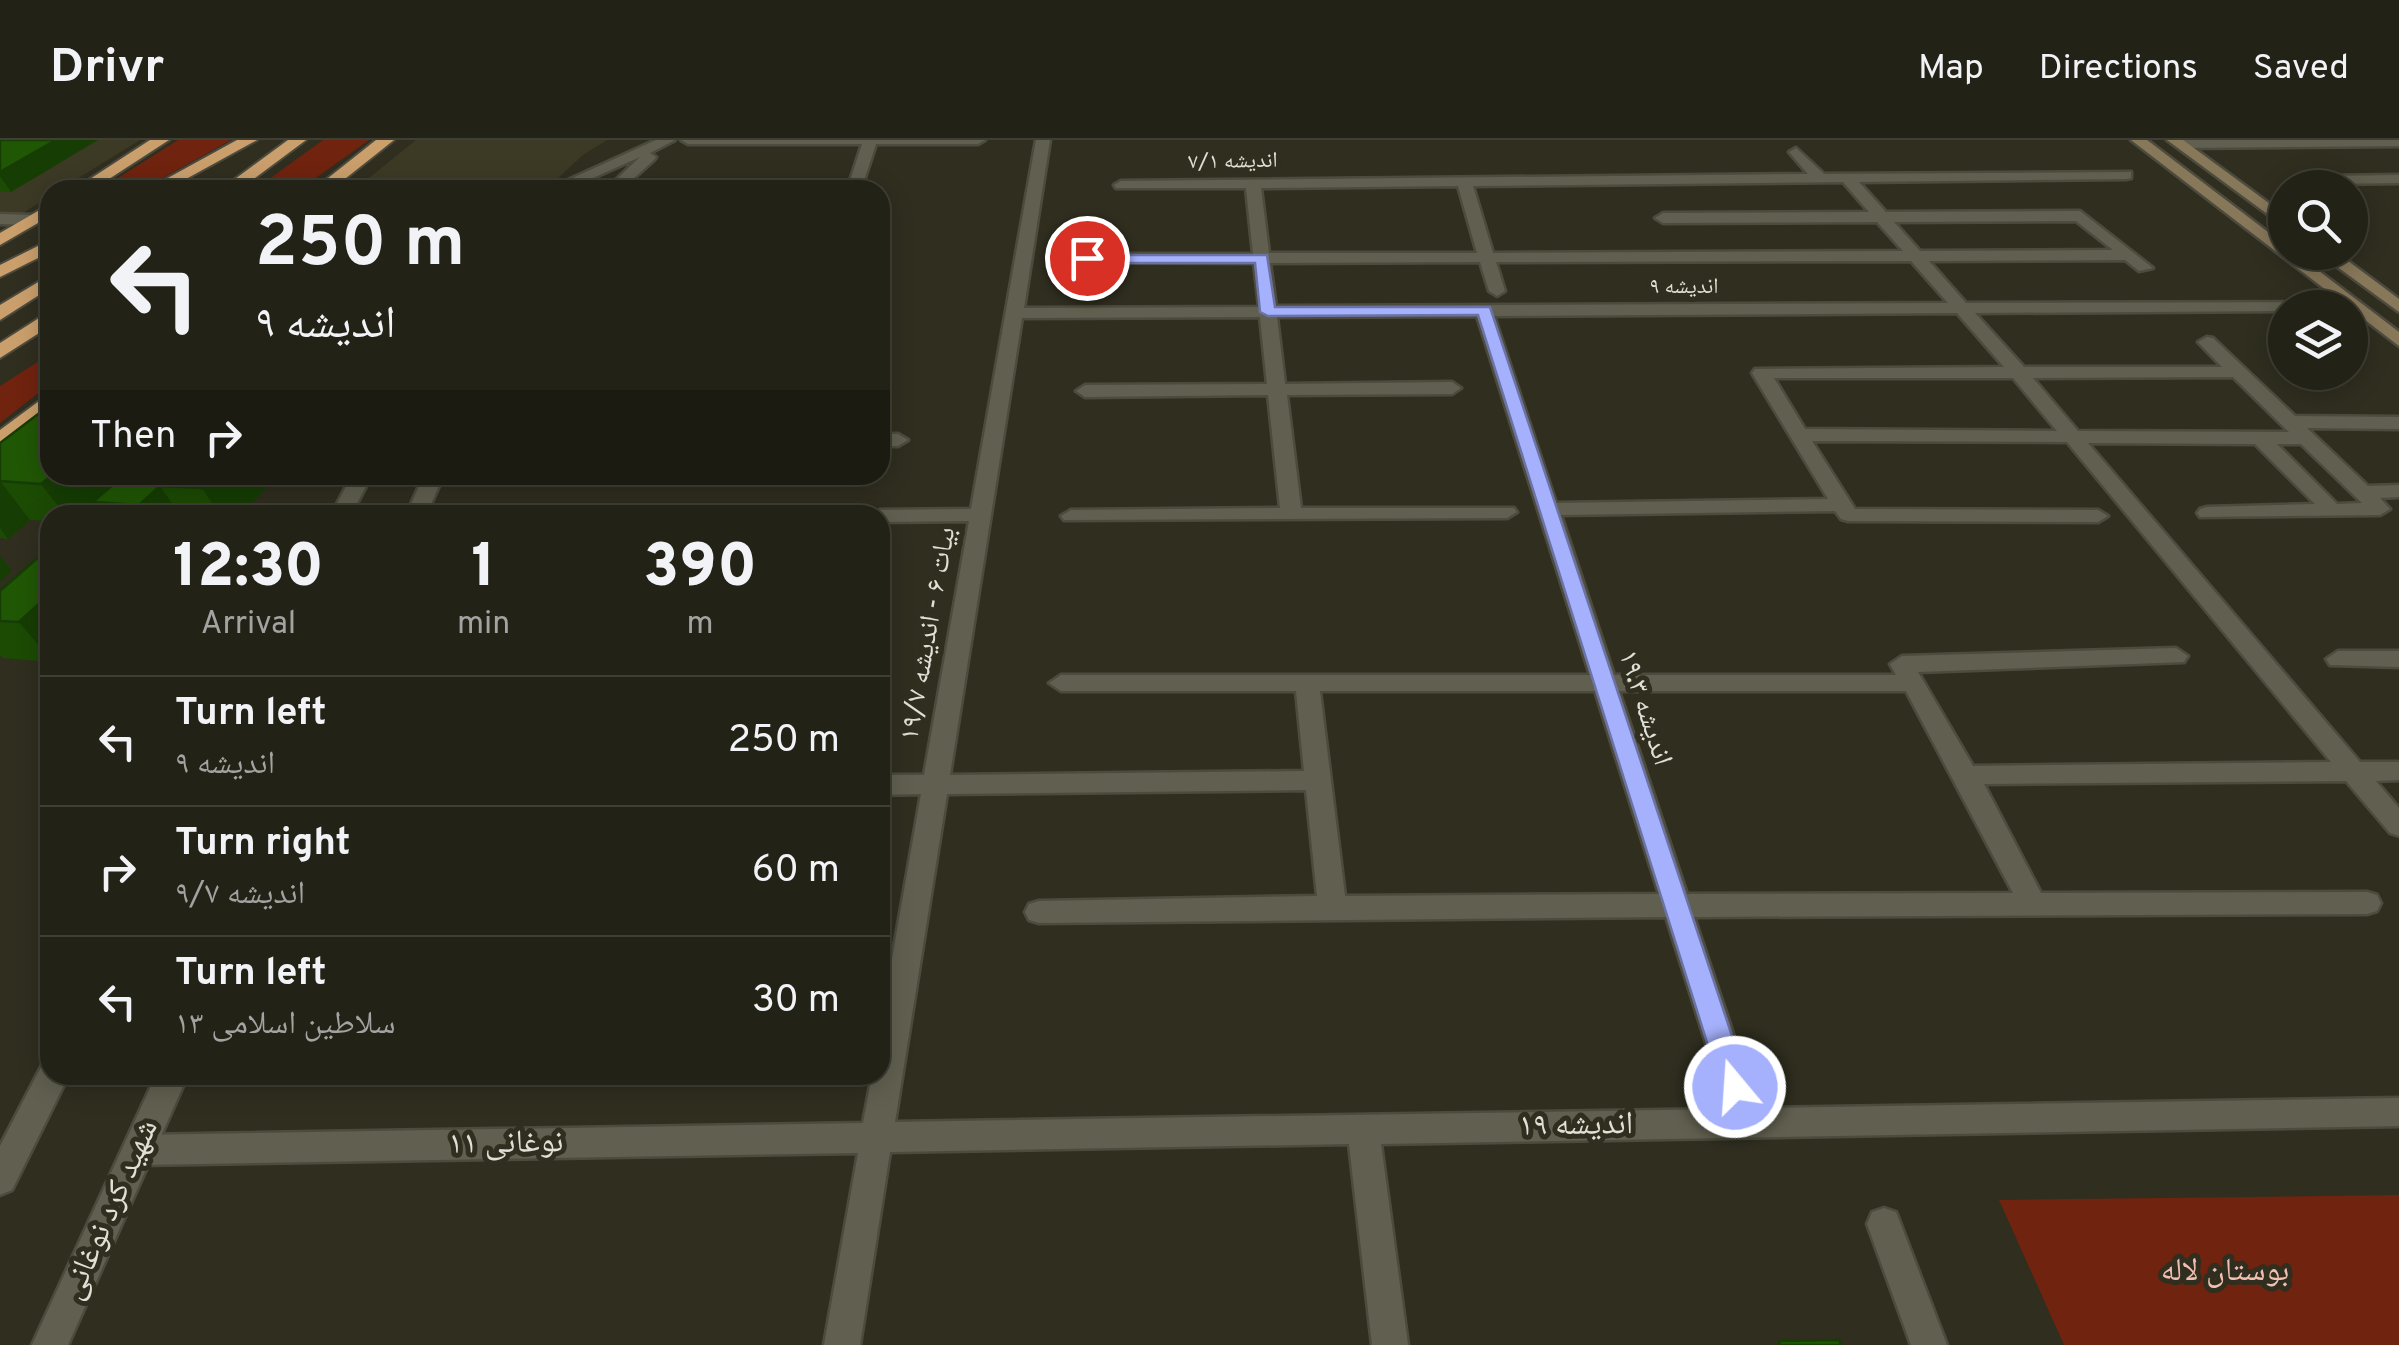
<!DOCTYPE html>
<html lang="en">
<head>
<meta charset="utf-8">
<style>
  :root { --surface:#232217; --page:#2f2f24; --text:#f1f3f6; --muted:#a3a4a1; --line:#403f36 }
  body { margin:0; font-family:Overpass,"Noto Naskh Arabic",sans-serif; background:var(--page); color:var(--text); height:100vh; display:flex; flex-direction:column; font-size:38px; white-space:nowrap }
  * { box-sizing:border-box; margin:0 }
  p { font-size:32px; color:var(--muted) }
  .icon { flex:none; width:55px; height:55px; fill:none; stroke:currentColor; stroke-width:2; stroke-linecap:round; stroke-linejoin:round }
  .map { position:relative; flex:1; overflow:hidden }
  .panel { position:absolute; left:40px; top:365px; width:850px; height:580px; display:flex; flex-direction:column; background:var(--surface); border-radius:30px; box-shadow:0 5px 25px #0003,0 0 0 2px var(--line) }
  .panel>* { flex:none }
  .banner { position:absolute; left:40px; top:40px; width:850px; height:305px; border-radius:30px; box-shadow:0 5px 25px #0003,0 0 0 2px var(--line); background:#232217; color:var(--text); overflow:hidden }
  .buttons { position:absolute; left:2268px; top:30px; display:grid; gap:20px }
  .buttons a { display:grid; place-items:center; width:100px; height:100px; border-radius:50%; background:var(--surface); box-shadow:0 5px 25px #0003,0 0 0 2px var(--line); font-size:50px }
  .pin { position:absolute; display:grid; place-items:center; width:85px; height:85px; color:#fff; margin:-42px; border:5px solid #fff; border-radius:50%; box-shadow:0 2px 10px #0007 }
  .me { position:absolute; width:110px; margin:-55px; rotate:342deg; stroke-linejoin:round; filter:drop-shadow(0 0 8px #0008) }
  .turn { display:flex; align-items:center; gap:35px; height:210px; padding:0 50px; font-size:45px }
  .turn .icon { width:130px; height:130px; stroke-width:2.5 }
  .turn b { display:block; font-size:70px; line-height:85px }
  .then { display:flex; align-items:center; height:95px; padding:0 50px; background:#0003; gap:20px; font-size:38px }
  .eta { display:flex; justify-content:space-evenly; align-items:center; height:170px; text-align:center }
  .eta b { font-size:60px; font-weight:800; line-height:70px }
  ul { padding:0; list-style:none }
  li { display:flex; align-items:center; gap:30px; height:130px; padding:0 50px; border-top:2px solid var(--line) }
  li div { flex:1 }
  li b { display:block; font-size:38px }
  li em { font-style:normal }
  header { display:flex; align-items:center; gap:60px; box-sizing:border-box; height:140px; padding:0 50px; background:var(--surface); border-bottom:2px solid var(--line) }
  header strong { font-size:48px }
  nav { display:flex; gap:55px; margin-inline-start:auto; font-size:35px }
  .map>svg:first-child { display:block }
</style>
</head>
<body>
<header>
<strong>Drivr</strong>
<nav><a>Map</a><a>Directions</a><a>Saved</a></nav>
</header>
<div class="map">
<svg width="2399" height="1205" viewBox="0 0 2399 1205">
  <rect width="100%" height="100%" fill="#2f2e1f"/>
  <path fill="#3c3a25" d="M0 0H140L59 50H50V56L21 74 0 73Z
    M416 0H607L583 15 545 50H354Z"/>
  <path fill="#70230f" d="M178 0H231L141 50H99Z
    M323 0H369L299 50H254Z
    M50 214V244L0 283V246Z
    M2399 1055V1205H2064L1999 1060Z"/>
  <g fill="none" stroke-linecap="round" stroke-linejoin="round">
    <defs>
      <path id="minor" d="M681 0H985L978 4H876L861 50H847L862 4H688Z
        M1036 0H1050L1024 168 1259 167 1254 123 1081 122 1079 119 1087 114H1253L1246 48H1116L1114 45 1121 41 1808 34 1789 12 1796 8 1824 34 2131 32V38L2126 39 1859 42 1886 72 2080 71 2153 128 2139 131 2125 120 1929 121 1966 163 2360 162V170L2354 171 2350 168H2285V171L1975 173 2024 227H2222L2198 202 2207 197 2213 198 2295 276 2399 277V289L2307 288 2368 346 2399 345V357L2380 358 2390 369 2380 375 2200 377 2197 373 2200 369 2207 367 2315 364 2255 304 2088 303 2360 622H2399V640L2376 641 2399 668V696L2390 693 2346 641 1984 644 2041 753 2367 752 2377 755 2381 763 2377 771 2367 774 1694 777 1758 968 2399 958V986L1381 1004 1408 1205H1372L1349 1004 890 1012 860 1205H824L858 1013 140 1025 129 1021 124 1010 129 999 140 995 863 983 872 935H880V887L921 654 880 655V635H924L969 381 880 382V375H870L880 370 971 369ZM1843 42 1869 72 1663 73 1655 78 1663 83 1877 82 1903 111 1493 113 1473 46ZM1458 46 1477 113H1269L1261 48ZM2076 81 2113 110 1920 111 1894 82ZM1911 121 1948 163 1276 166 1270 123 1480 122 1489 151 1497 156 1505 151 1496 122ZM1957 173 2004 227 1755 229 1752 233 1828 359 1556 363 1494 176ZM1477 176 1590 535H1061L1049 543 1061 551H1296L1304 631 950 635 1022 178 1260 177 1267 244 1085 245 1076 251 1085 257 1268 255 1280 368 1071 370 1061 376 1064 380 1507 378 1517 372 1514 368H1301L1287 255 1452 254 1461 248 1452 242 1285 244 1277 177ZM2233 237 2289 292 2078 291 2033 238ZM1774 238H2013L2057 291 1805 289ZM1812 301 2067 302 2331 622 1973 626 1918 532 2184 522 2188 516 2176 508 1902 516 1890 524 1896 535H1614L1561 375 1835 371 1841 379 1848 381 2098 382 2108 376 2098 370 1855 369ZM2277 304H2301L2362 363 2337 364ZM1320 551H1595L1659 754 1345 756ZM1619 551H1906L2013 753 1687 754ZM1306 650 1317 756 1039 761 1029 764 1025 772 1029 780 1039 783 1666 777 1727 969 895 982 947 654Z
        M2179 0H2399V6L2180 8 2173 4Z
        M2399 35V43L2327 44 2320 40 2327 36Z
        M880 294H898L908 300 898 306H880Z
        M2338 511H2399V527L2330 525 2326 519Z
        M1884 1068 1896 1072 1947 1205H1911L1867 1084 1872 1072Z"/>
      <path id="tertiary" d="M656 0H675L650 13 656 17 654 20 621 50H605L640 17 566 50H546Z
        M0 74 32 75 40 80 32 85 0 84Z
        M352 335H372L351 375H331Z
        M424 335H444L426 375H406Z
        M50 922V935H69L12 1050 0 1055V1006L42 925Z
        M156 935H188L68 1205H32Z"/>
      <path id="secondary" d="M2131 0H2147L2285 105V112H2294L2399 192V206Z
        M2167 0H2183L2285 75V87Z
        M2317 112H2336L2399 159V172Z"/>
      <path id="trunk" d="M150 0H169L92 50H73Z
        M237 0H257L166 50H146Z
        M288 0H306L239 50H220Z
        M376 0H394L331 50H313Z
        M50 64V76L0 105V93Z
        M50 100V112L0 137V125Z
        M50 135V148L0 180V165Z
        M50 171V186L0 218V203Z
        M50 253V270L8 306 0 307V290Z"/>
    </defs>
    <use href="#minor" stroke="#4c4b3e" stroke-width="5"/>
    <use href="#tertiary" stroke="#4c4b3e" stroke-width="5"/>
    <use href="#secondary" stroke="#4c4b3e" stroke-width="5"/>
    <use href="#trunk" stroke="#4c4b3e" stroke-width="4"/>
    <use href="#minor" fill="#616050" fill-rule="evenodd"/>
    <use href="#tertiary" fill="#616050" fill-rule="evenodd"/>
    <use href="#secondary" fill="#88785a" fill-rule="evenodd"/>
    <use href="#trunk" fill="#ca9f6c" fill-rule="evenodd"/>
  </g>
  <path fill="#1c4b04" d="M0 0 11 52H0Z
    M0 303 50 335H279L240 375H103L94 362 79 375H50V381L30 380 8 399 0 398Z
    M50 407V522L3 518 0 515V451Z"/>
  <path fill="#163d04" d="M56 0H98L11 52 0 36V32Z
    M52 335H124L79 375H65L41 344Z
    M216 335H279L240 375H220L202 348Z
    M0 341 30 380 8 399 0 388Z
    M160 346 180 375H147L139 365Z
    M0 416 12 431 0 442Z
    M44 459 50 467V519L19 482Z"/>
  <path fill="#205705" stroke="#163d04" stroke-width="2.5" d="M0 0H56L0 32Z
    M42 271 50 272V335H52L41 344 0 341V303Z
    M124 335H216L202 348 160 346 139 365 93 362Z
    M50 407V460L44 459 19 482 0 481V451Z
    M1839 1200 1841 1205H1780L1779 1201Z"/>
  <path fill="#a5b1fc" stroke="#6b73a4" stroke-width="2.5" d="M1082 115H1267L1275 167H1490L1749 947 1745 956 1735 960 1725 956 1721 947 1478 175 1268 176 1260 172 1255 123H1087L1082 122Z"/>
  <g text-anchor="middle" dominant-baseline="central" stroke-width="10" stroke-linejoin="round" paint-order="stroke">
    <g font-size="22" fill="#e1e0d7" stroke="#2f2e1f">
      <text transform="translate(1233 22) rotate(-1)">اندیشه ۷/۱</text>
      <text x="1684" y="147">اندیشه ۹</text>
    </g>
    <g font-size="28" fill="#e1e0d7" stroke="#2f2e1f">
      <text transform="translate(929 494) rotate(-80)">بیات ۶ - اندیشه ۱۹/۷</text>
      <text transform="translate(1644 568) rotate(72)">اندیشه ۱۹.۳</text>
    </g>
    <g font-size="32" fill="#e1e0d7" stroke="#2f2e1f">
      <text transform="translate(1576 986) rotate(-1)">اندیشه ۱۹</text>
      <text transform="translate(506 1004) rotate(-1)">نوغانی ۱۱</text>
      <text transform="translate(111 1070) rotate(-66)">شهید کرد نوغانی</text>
    </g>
    <g font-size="32" fill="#f1bfb2" stroke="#2f2e1f">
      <text x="2225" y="1132">بوستان لاله</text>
    </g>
  </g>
</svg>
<div class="buttons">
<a><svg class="icon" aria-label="search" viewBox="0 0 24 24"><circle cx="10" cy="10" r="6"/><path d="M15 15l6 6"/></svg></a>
<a><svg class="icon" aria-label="layers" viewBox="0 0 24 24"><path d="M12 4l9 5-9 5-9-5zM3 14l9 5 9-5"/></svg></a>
</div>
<div class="pin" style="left:1087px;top:118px;background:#d93025"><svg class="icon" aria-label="arrive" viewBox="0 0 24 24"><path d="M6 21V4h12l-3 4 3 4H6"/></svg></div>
<svg class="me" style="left:1735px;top:947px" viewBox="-20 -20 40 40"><circle r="17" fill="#a5b1fc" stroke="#fff" stroke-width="3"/><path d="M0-11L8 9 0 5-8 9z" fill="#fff"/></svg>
<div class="banner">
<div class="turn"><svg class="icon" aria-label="left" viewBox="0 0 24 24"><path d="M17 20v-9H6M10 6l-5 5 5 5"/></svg><div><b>250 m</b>اندیشه ۹</div></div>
<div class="then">Then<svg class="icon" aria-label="right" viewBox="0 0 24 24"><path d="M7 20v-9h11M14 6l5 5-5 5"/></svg></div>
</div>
<section class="panel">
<div class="eta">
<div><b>12:30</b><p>Arrival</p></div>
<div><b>1</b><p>min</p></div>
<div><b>390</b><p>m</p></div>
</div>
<ul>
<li><svg class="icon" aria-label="left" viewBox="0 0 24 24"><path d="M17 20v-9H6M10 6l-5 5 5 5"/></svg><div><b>Turn left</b><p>اندیشه ۹</p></div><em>250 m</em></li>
<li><svg class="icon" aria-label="right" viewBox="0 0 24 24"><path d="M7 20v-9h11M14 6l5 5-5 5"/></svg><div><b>Turn right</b><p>اندیشه ۹/۷</p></div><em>60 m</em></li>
<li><svg class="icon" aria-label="left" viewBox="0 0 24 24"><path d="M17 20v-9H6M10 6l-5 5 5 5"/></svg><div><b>Turn left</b><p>سلاطین اسلامی ۱۳</p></div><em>30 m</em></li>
</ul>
</section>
</div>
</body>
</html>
